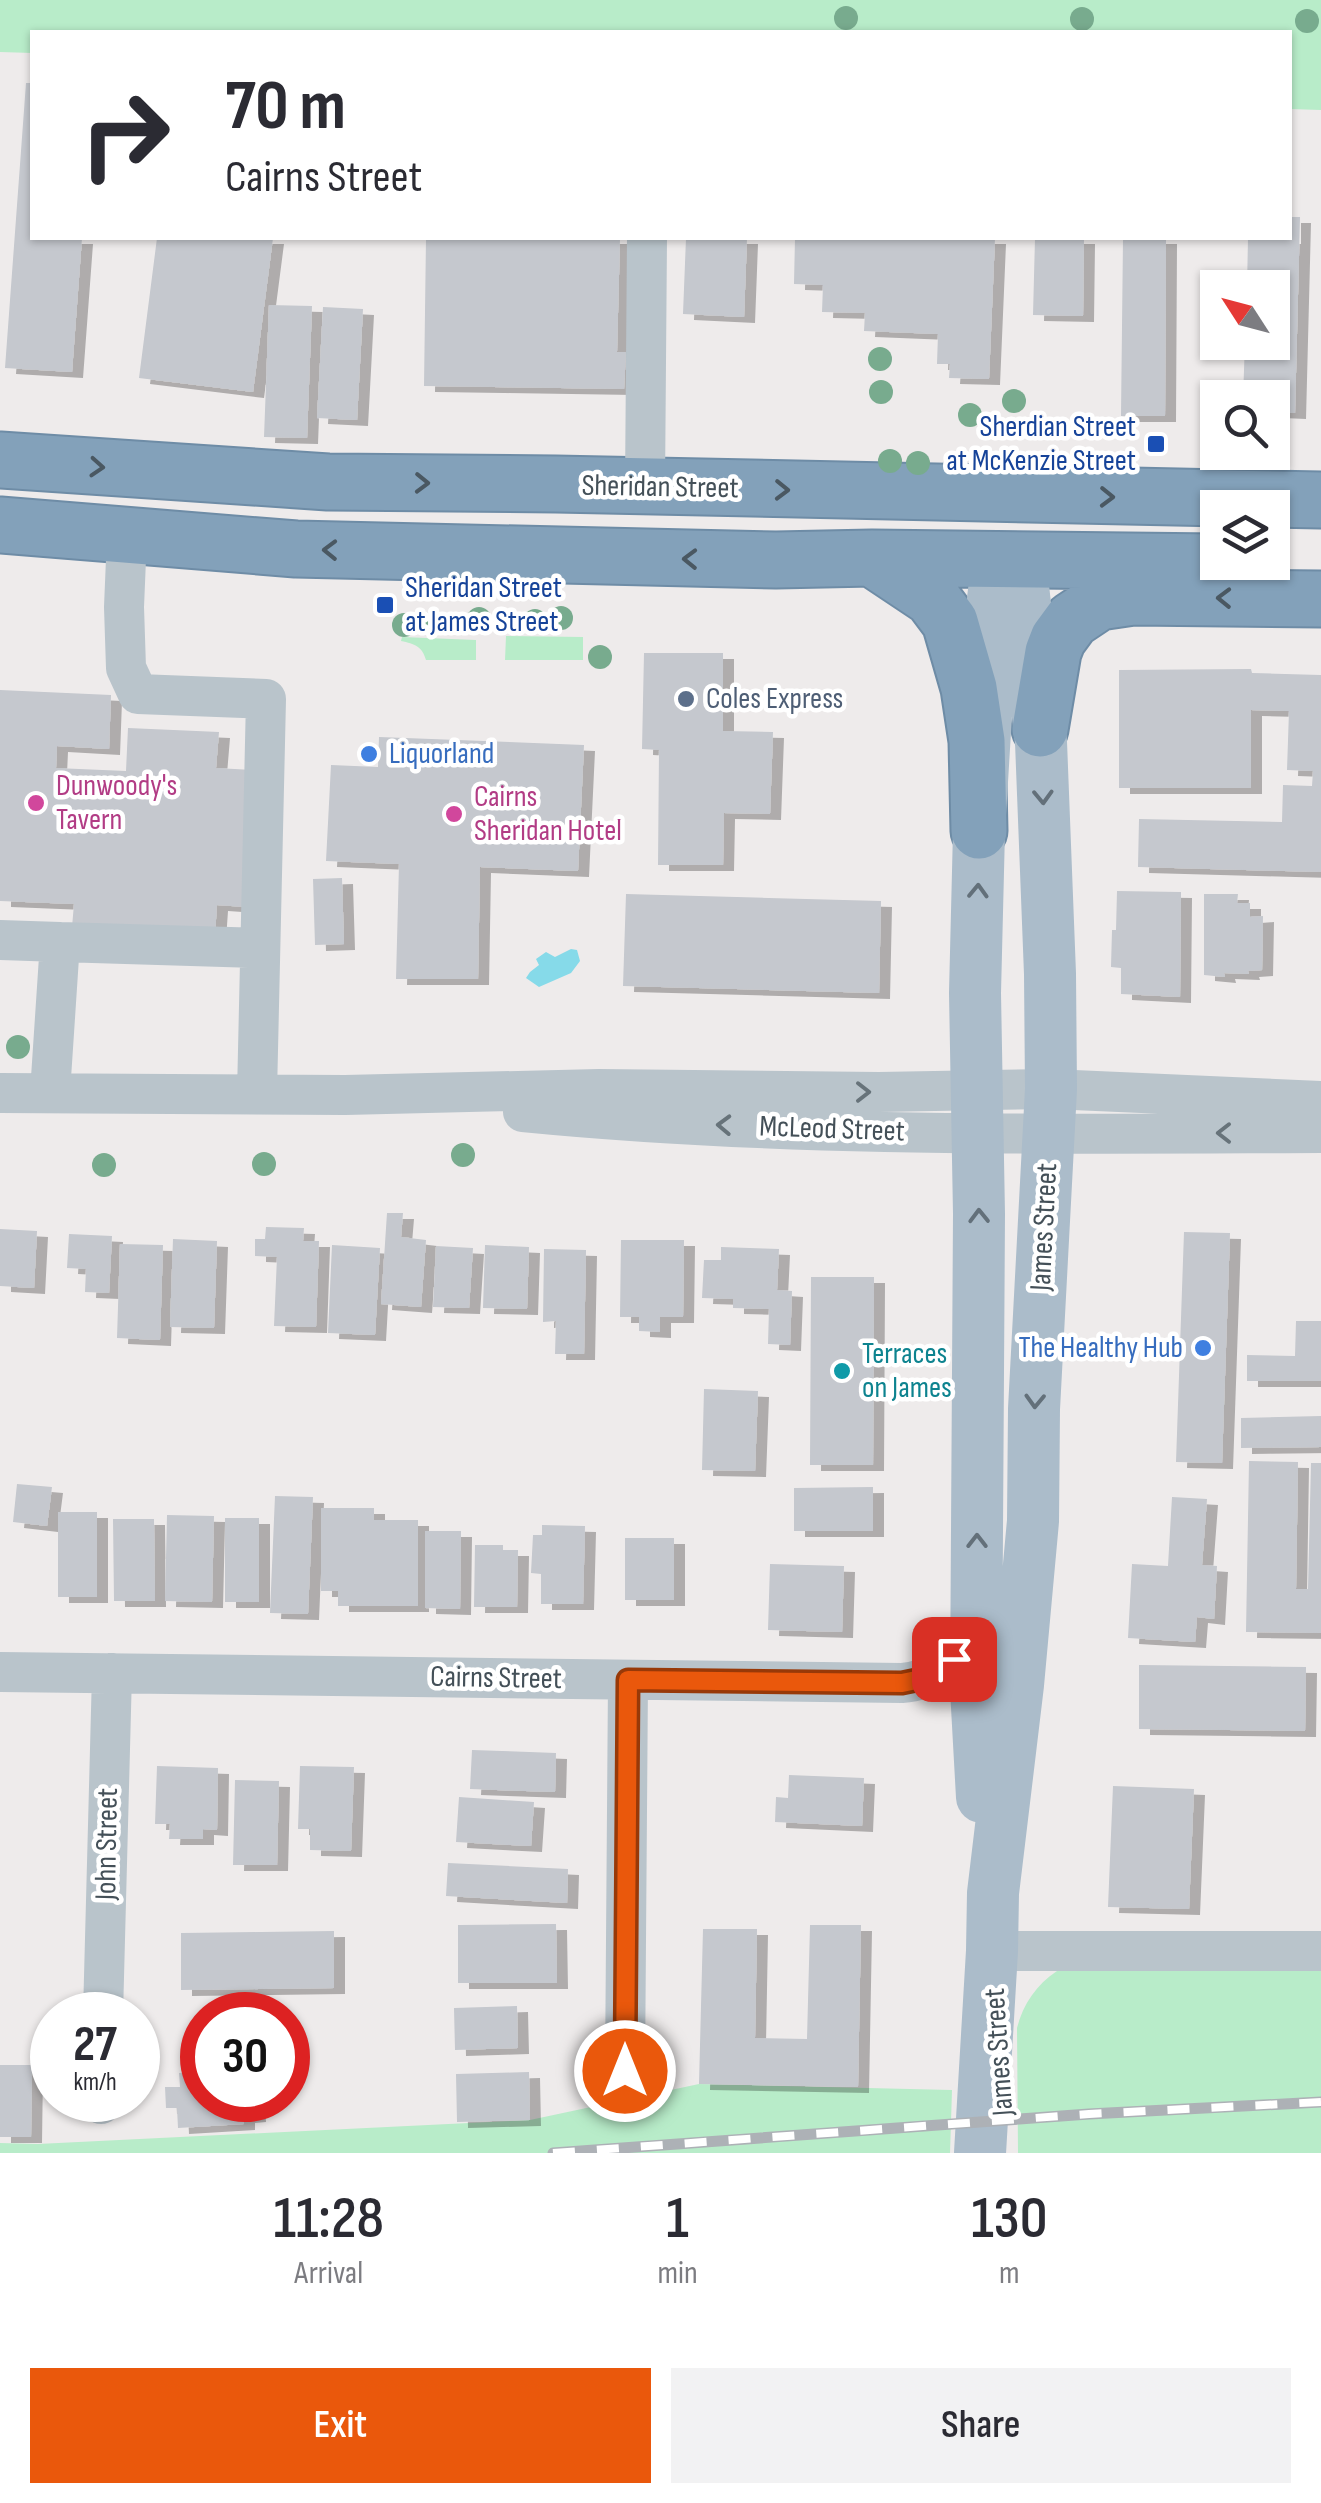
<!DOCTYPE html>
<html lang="en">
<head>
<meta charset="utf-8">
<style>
  :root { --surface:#fff; --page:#f2f2f3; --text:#2b2b33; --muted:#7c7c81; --accent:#ea580c }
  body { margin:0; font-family:"Sofia Sans Condensed",sans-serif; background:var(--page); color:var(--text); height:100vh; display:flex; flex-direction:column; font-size:38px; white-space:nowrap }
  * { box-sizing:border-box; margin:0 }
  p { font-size:32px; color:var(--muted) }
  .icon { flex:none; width:55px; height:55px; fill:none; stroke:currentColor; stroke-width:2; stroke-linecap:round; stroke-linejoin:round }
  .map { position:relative; height:2153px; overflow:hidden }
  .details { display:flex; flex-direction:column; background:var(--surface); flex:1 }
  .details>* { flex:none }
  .hud { position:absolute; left:30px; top:30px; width:1262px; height:210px; border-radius:0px; box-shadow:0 2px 8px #0004; background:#fff; color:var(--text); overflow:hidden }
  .needle { width:65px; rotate:306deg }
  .tools { position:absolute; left:1200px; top:270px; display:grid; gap:20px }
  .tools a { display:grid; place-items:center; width:90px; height:90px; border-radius:0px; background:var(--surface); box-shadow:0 2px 8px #0004; font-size:50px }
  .speed { position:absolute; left:30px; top:1992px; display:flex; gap:20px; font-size:50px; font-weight:700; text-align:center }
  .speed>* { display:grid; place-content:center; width:130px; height:130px; border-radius:50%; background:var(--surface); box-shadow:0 2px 8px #0004; line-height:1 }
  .speed small { font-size:25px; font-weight:400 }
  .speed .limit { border:15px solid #d22; background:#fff; color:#111 }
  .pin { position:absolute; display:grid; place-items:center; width:85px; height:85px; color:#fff; margin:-42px; border-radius:20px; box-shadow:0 5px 15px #0006 }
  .me { position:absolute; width:110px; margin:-55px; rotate:0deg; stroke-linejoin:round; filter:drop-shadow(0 0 8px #0008) }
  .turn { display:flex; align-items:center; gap:35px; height:210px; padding:0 30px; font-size:45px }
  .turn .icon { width:130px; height:130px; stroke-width:2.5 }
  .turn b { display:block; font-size:70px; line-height:85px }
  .eta { display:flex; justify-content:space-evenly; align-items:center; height:170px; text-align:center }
  .eta b { font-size:60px; font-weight:600; line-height:70px }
  .button { display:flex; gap:20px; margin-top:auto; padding:20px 30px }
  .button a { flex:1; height:115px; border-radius:0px; background:var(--accent); color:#fff; font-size:40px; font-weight:600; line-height:115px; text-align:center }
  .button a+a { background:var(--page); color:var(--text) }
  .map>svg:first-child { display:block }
</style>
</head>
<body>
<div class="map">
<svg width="1321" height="2153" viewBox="0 0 1321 2153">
  <defs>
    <filter id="shadow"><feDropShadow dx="11" dy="6" stdDeviation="0" flood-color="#0004"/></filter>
  </defs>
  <rect width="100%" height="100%" fill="#eeebeb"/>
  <path fill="#b8ecc9" d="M0 0H1321V110L1290 109V32H32V53L0 52Z
    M506 636 583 637V660H505Z
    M402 637 476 640V660H426C422 646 415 644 401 641Z
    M1057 1971H1321V2153H1018L1017 2028C1023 2004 1037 1984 1057 1971Z
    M699 2084 952 2090 950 2153H0V2143L38 2144 530 2120Z"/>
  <path fill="#86dae9" d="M571 949 577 950 580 961 571 973 539 987 526 978 530 972 539 965 536 959 546 952 555 957Z"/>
  <path fill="#c5c8ce" filter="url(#shadow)" d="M26 83H32V238H82L72 372 5 368Z
    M1290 217H1300L1295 413 1272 412V398H1243L1245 342H1272V288H1247L1248 238H1290Z
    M157 238H273L253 392 139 378Z
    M426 238H620L617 352H626L624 389 424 386Z
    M686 238H747L744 317 683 314Z
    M795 238H995L989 379 949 378 950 364H937L938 334 864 331 865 313 822 312 823 285 794 284Z
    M1035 238H1084L1083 316 1033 315Z
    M1123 238H1166L1165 416H1121Z
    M269 305 312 306 307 438 264 437Z
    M323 307 363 309 357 420 317 418Z
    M644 653H723V731L773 732 770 814 724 813 723 865H658L659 750 642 749Z
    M1251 669 1252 673 1321 675V872L1138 867 1139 819 1282 822 1283 785 1312 786 1313 771 1287 770 1289 711 1251 710V788H1119V670Z
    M0 690 111 695 109 749 57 746 56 768 126 771 128 728 219 732 216 768 253 770 246 907 217 905 215 934 72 927 74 904 0 901Z
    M379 737 584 745 578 871 480 867 478 979H396L399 864 326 861 331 765 378 767Z
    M342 878 344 944 315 945 313 879Z
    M1117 891 1181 892 1180 997 1121 994V968L1111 967 1112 930H1116Z
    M626 894 881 901 879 993 623 986Z
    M1204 894H1238L1237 903H1250V917L1263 916 1262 970 1248 971 1249 974 1224 973 1225 977 1204 975Z
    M387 1213H403L401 1237 426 1240 421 1307 381 1304Z
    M266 1227 304 1228 303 1241H319L316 1327 274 1326 277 1257 255 1256V1239H265Z
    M0 1229 37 1231 34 1288 0 1286Z
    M1184 1232 1230 1233 1222 1463 1176 1462Z
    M69 1234 112 1236 109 1293 85 1292 86 1269 67 1268Z
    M173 1239 217 1241 214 1328 170 1327Z
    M621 1240H684L683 1317H660V1332L639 1331V1317H620Z
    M120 1244 163 1245 160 1340 117 1338Z
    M332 1245 380 1248 375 1335 328 1333Z
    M485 1245 529 1247 527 1309 483 1308Z
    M436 1246 473 1248 469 1308 433 1307Z
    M721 1247 779 1249 777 1290 792 1291 790 1345 768 1344 769 1309 733 1308V1299L702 1298 704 1260H721Z
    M544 1249 586 1250 584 1354H555L556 1321 543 1322Z
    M811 1277H874L873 1465H810Z
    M1296 1321H1321V1381H1247V1355L1295 1356Z
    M704 1389 758 1391 755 1471 702 1470Z
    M1321 1416V1447L1241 1448V1418Z
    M1249 1461 1298 1462 1296 1589H1308L1311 1463H1321V1633L1246 1632Z
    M17 1484 52 1487 47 1526 13 1522Z
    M873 1487V1531H794V1488Z
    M275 1496 313 1497 308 1614 270 1613Z
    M1172 1497 1207 1499 1202 1565 1217 1566 1214 1619 1197 1617 1195 1642 1128 1638 1132 1564 1168 1566Z
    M321 1508H374V1520H418V1606H338V1591H321Z
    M58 1512H97V1597H58Z
    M167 1515 214 1516 212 1602 165 1601Z
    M225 1518H259V1602H225Z
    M113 1519H154L155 1601H114Z
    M542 1525 585 1526 583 1604H541V1574L531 1573 533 1535H542Z
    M425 1531H461L460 1609 425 1608Z
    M625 1538H674V1600H625Z
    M475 1545H503V1550H518L517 1607H474Z
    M770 1564 844 1566 842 1632 768 1630Z
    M1139 1665 1306 1667 1305 1731 1139 1729Z
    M472 1750 556 1753 555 1792 470 1789Z
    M157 1766 218 1768 217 1830 203 1829V1839H169L170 1824H155Z
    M300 1766 354 1767 351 1851 310 1850V1829H298Z
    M789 1775 864 1778 862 1826 775 1822 776 1797 788 1798Z
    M235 1780 279 1781 277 1865H233Z
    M1113 1786 1194 1789 1189 1909 1108 1907Z
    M459 1797 534 1802 531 1846 456 1842Z
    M448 1863 568 1869 567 1903 446 1896Z
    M556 1924 557 1983H458V1925Z
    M810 1925H861L858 2087 699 2084 703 1929H757L755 2038 807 2039Z
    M334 1931V1988L181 1990V1933Z
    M517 2006 518 2048 455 2050 454 2008Z
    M194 2019H202V2065H194Z
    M288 2032H295L296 2064H288Z
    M0 2065H32L31 2137H0Z
    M202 2071V2100H254L255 2116 244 2117V2124L178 2128 177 2108H166L165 2087H180L179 2073Z
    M529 2072 530 2120 457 2122 456 2074Z"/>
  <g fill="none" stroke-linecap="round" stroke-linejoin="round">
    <defs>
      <path id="highway" d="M0 460 328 482 556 484 1321 500
        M0 525 296 549 776 560 872 558 1218 562
        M872 558 932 598 950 622 969 688 977 741 979 831
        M1040 729 1053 652 1058 639 1072 620 1099 602 1133 597 1321 599"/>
    </defs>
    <use href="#highway" stroke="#6e8ca6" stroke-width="59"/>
    <path stroke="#b9c4cb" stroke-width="40" d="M645 486 647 238
      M127 535 124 607 126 668 138 694 266 699 257 1094
      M0 940 60 942
      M0 1093 345 1095 599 1089 879 1092 1051 1089 1321 1101
      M50 1093 60 942 260 948
      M523 1112C788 1138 1055 1134 1321 1133
      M0 1672 902 1683C933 1681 955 1660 976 1638
      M992 1951H1321
      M103 2015 112 1673
      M625 2071 628 1680
      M101 2104V2100"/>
    <path stroke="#abbcca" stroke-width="52" d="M982 1797 976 1689 979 1214 975 993 979 831 993 599 997 566
      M980 2153 992 1951 993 1893 1018 1685 1033 1521 1034 1409 1051 1089 1050 974 1041 742 1020 561"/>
    <use href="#highway" stroke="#83a1ba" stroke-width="55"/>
    <defs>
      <path id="rail" d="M553 2153 1089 2114 1321 2102"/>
    </defs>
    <use href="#rail" stroke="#adb1b6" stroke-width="11"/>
    <use href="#rail" stroke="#fff" stroke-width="8" stroke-dasharray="22" stroke-linecap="butt"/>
  </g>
  <g fill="#78ab8e">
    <circle cx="846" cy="18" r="12"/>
    <circle cx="1082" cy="19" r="12"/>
    <circle cx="1307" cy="21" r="12"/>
    <circle cx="880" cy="359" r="12"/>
    <circle cx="881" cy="392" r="12"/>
    <circle cx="1014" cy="401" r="12"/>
    <circle cx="970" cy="415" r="12"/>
    <circle cx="890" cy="461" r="12"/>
    <circle cx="918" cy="463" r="12"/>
    <circle cx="561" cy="618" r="12"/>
    <circle cx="479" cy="619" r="12"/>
    <circle cx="535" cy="621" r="12"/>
    <circle cx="434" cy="623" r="12"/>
    <circle cx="404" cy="625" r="12"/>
    <circle cx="600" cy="657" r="12"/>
    <circle cx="18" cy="1047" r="12"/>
    <circle cx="463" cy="1155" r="12"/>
    <circle cx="264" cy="1164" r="12"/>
    <circle cx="104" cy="1165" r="12"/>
  </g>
  <defs><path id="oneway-chevron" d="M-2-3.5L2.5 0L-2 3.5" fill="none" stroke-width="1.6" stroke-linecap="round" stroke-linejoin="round" transform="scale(2.5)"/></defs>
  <g stroke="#4a5862">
    <use href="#oneway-chevron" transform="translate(97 467) rotate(4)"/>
    <use href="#oneway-chevron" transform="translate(422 483) rotate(1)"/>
    <use href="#oneway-chevron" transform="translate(782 490) rotate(1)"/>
    <use href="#oneway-chevron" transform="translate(1107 497) rotate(1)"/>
    <use href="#oneway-chevron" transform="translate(330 550) rotate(-179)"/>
    <use href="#oneway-chevron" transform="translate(690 559) rotate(-179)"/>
    <use href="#oneway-chevron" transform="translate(1224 598) rotate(-179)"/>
  </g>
  <g stroke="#63707a">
    <use href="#oneway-chevron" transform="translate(1043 797) rotate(88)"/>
    <use href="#oneway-chevron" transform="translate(978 891) rotate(-88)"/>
    <use href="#oneway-chevron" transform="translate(979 1216) rotate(-91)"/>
    <use href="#oneway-chevron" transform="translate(1035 1401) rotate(92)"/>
    <use href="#oneway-chevron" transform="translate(977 1541) rotate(-90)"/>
  </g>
  <g stroke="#67737a">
    <use href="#oneway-chevron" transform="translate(863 1092)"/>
    <use href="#oneway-chevron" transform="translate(724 1125) rotate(-178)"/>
    <use href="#oneway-chevron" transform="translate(1224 1133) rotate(180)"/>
  </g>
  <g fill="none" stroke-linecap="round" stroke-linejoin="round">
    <defs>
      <path id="route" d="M625 2071 628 1680 902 1683 926 1678 954 1659"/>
    </defs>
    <use href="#route" stroke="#983908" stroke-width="25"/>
    <use href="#route" stroke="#ea580c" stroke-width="18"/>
  </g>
  <g fill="#1a4fb4" stroke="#fff" stroke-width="4">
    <rect x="1146" y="434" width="20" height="20" rx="5"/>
    <rect x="375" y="595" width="20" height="20" rx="5"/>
  </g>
  <circle fill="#5c6f8a" stroke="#fff" stroke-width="4" cx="686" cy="699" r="10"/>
  <g fill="#3f7fe0" stroke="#fff" stroke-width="4">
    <circle cx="369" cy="754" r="10"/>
    <circle cx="1203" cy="1348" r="10"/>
  </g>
  <g fill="#d1479c" stroke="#fff" stroke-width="4">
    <circle cx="36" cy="803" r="10"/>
    <circle cx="454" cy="814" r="10"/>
  </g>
  <circle fill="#0f9aa8" stroke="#fff" stroke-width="4" cx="842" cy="1371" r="10"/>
  <g text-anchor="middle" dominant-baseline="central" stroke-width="9" stroke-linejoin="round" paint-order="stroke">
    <g font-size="30" fill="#164399" stroke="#fff" text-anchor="end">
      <text x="1136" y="427">Sherdian Street<tspan x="1136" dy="34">at McKenzie Street</tspan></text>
      <text x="405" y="588" text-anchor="start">Sheridan Street<tspan x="405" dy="34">at James Street</tspan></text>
    </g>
    <g font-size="30" fill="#445058" stroke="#fff">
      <text transform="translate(660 487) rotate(1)">Sheridan Street</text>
      <text transform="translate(832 1129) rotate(2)">McLeod Street</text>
      <text transform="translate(1044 1227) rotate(-87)">James Street</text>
      <text transform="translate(496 1678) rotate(1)">Cairns Street</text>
      <text transform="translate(107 1844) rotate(-89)">John Street</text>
      <text transform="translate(999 2052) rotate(-94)">James Street</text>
    </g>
    <g font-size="30" fill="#4e5e75" stroke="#fff" text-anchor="start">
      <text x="706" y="699">Coles Express</text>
    </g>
    <g font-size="30" fill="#366cbe" stroke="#fff" text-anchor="start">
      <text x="389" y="754">Liquorland</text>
      <text x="1183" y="1348" text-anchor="end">The Healthy Hub</text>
    </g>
    <g font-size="30" fill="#b23c85" stroke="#fff" text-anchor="start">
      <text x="56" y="786">Dunwoody's<tspan x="56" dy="34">Tavern</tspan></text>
      <text x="474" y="797">Cairns<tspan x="474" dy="34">Sheridan Hotel</tspan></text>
    </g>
    <g font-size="30" fill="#0d838f" stroke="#fff" text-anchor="start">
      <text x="862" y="1354">Terraces<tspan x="862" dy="34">on James</tspan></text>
    </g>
  </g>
</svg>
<div class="tools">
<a><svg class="needle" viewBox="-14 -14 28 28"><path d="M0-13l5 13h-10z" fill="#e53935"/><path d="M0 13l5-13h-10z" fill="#7c7c81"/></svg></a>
<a><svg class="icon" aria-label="search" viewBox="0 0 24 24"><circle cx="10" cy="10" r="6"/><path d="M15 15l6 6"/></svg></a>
<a><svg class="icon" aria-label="layers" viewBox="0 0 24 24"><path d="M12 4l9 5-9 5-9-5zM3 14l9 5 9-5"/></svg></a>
</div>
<div class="speed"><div>27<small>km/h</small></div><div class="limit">30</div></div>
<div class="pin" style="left:954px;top:1659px;background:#d93025"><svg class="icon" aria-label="arrive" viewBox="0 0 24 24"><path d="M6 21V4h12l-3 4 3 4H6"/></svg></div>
<svg class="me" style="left:625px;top:2071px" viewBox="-20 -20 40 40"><circle r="17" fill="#ea580c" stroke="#fff" stroke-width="3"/><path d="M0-11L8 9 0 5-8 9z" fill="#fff"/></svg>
<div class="hud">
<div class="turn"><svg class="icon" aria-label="right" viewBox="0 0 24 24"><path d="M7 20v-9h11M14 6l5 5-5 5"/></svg><div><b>70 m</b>Cairns Street</div></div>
</div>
</div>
<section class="details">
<div class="eta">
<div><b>11:28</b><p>Arrival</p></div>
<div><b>1</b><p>min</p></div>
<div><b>130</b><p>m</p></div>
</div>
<div class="button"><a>Exit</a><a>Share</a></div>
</section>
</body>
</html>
